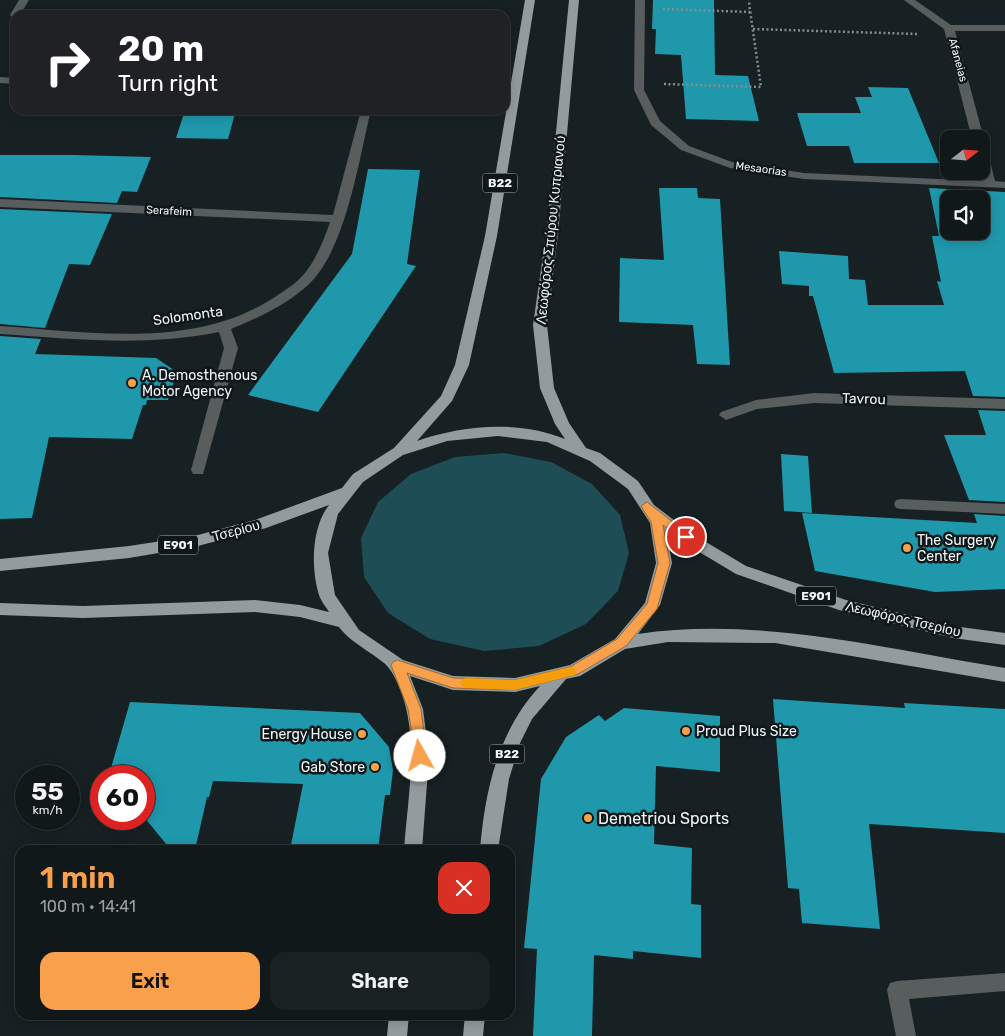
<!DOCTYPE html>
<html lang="en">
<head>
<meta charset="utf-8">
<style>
  :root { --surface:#11181a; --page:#1a2123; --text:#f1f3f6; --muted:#9ca0a2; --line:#303739; --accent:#f9a04c }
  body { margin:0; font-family:Rubik,sans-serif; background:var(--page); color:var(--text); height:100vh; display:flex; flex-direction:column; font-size:19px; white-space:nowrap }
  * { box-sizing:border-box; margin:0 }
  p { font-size:16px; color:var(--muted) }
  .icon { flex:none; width:28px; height:28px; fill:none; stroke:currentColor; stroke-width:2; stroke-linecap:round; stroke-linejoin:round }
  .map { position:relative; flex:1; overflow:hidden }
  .sheet { position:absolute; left:15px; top:845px; width:500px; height:175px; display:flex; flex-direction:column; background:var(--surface); border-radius:15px; box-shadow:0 2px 12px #0003,0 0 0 1px var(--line) }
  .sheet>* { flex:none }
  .hud { position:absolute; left:10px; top:10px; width:500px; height:105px; border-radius:15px; box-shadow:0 2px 12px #0003,0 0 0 1px var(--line); background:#202124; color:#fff; overflow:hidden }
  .needle { width:32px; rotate:73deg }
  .fabs { position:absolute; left:940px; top:130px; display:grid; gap:10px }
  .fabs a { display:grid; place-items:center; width:50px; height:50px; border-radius:10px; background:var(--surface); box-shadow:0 2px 12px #0003,0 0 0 1px var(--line); font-size:25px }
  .speed { position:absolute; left:15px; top:765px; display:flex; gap:10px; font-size:25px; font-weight:700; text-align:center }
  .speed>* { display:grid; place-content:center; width:65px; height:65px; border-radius:50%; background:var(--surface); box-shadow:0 2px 12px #0003,0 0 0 1px var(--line); line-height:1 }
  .speed small { font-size:12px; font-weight:400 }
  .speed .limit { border:8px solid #d22; background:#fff; color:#111 }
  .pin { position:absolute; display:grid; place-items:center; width:42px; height:42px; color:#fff; margin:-21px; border:2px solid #fff; border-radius:50%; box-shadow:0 1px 5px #0007 }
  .me { position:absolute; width:55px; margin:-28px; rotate:353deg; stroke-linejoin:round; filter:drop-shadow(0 0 4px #0008) }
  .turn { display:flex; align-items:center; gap:18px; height:105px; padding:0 25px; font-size:22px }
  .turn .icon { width:65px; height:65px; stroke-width:2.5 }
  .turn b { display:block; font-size:35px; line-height:42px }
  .round { display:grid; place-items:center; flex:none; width:52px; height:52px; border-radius:15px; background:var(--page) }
  .head { display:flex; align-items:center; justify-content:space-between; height:85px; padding:0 25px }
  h1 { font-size:30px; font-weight:600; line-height:38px; color:var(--accent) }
  .cta { display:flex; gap:10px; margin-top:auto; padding:10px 25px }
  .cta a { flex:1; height:58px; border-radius:15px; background:var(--accent); color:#111; font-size:20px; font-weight:600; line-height:58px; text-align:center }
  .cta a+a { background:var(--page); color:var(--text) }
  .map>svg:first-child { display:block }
</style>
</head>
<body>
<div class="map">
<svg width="1005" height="1036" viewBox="0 0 1005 1036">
  <rect width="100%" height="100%" fill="#172022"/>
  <path fill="#1e4d56" d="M504 453 551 462 592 484 620 515 629 553 618 591 586 624 539 646 484 651 430 639 388 613 364 577 361 538 378 502 411 474 455 457Z"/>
  <path fill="#1f98ab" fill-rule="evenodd" d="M653 0H714L715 75 748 76 759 121 686 119 681 55 655 54 656 29H652Z
    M868 87 908 88 939 163H854L849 146H807L797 113H861L855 97H872Z
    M185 110H236L228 139 176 138Z
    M0 155H74L151 157 137 192 122 191 117 203 0 197Z
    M368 169 420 170 407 264 416 266 318 412 248 395 352 254Z
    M659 188H697L698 198 720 199 730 365 697 364 693 325 619 322 620 258 664 260Z
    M929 188 1005 192V397L973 396 965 371 834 373 813 296H809V286L782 284 779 251 848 256 849 279 865 280 868 305H944L937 281 941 282 932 236H939ZM949 199H981V231H949Z
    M0 209 112 214 90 265 69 264 45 328 0 324Z
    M0 336 41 339 35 354 156 358 177 372 168 400H147L146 405H143L132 439 49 437 32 518 0 519Z
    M978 410 1005 411V502L969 500 944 435H986Z
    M781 454 808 456 812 513 784 511Z
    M802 513 977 523 974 514 1005 516V589L935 592 815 571Z
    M773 699 905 708 904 703 1005 709V833L869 824 880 929 802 923 799 889 788 888Z
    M130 702 360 713 389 747 393 770 390 795H385L378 850H290L303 784 213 781 209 797H207L195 850H171L144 817V776L109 775Z
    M624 708 720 716V772L656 766 654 844 692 848 691 904 701 905V958L633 951V959L594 955 592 1036H533L537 949 524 948 541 779 566 737 599 715 605 721Z"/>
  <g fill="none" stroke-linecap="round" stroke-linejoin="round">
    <path stroke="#868d8f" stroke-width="2.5" stroke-dasharray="2 2.5" stroke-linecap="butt" d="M663 9 750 12 749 0
      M753 29 917 34
      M664 84 761 87 750 10"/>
    <path fill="#585d5e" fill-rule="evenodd" d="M19 0H29L20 15 12 17 10 15Z
      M635 0H645L644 90 660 121 689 146 732 162 804 173 983 181 981 171V146L987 149 995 181 1005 182V188L804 179 730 168 681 150 651 125 634 90Z
      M904 0H915L951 25H1005V31H955L984 139 982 141 981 139H972L944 29Z
      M0 77 15 78V84L0 83Z
      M361 110H371C359 159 347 242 313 280 291 303 260 317 231 329L238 348 203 474H193L191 470 224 348 219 332C146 347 74 339 0 334V326C91 332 194 350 275 297 285 290 297 283 305 273 316 259 324 240 330 222L0 207V199L333 215Z
      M814 393 1005 399V409L814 403 757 409 726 420 719 415 721 412 756 400Z
      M901 499 1005 504V514L901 509 896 508 894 504 896 500Z
      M1005 973V991L909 999 916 1036H896L887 990 890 983 897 981Z"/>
    <path fill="#929c9e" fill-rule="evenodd" d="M525 0H535L497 236 469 365 452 401 417 441C463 425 518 420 565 439L555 424 540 388 533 325 546 234 569 0H579L558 234 547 325 554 388 569 423 586 448 600 453 638 481 654 505 691 533 746 566 846 600 953 626 1005 633V645L953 638 839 610 736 574 681 541 666 529 672 563 660 605 638 634C759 616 886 649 1005 668V682L775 643 668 642 625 649 580 676 566 679 532 719 520 743 509 779 498 850H480C485 790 498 731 540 686L515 692 453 690 410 676 423 709 429 757 422 850H404C408 792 423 723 391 671 383 657 353 646 339 627L300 617 255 612 83 618 0 615V603L83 606 255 600 300 605 329 612C326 607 321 601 319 595 311 569 311 528 329 505L266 528 194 547 129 558 0 571V559L129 546 194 536 255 520 342 488 353 474 394 448 441 396 455 365 485 236ZM498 436 547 442 590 461 628 489 650 523 656 563 645 603 615 639 570 665 515 678 453 676 403 660 359 630 335 595 328 553 338 514 363 482 403 455 447 441Z
      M389 1015H409L407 1036H387Z
      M465 1015H485L483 1036H463Z"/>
  </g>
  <path fill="#f9a04c" stroke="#a26831" d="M647 502 692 537 686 541 663 525 670 563 657 609 626 646 578 674 515 690 453 688 407 673 421 709 427 756 425 760H416L408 709 391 665 393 662 397 660 453 678 515 680 570 667 617 639 647 604 658 563 651 522 641 506Z"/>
  <path fill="#f59e0b" d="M570 667 575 668 576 672 575 675 515 690 465 688 459 683 465 678 515 680Z"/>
  <g fill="#f9a04c" stroke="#0e1719" stroke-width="2">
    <circle cx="132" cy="383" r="5"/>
    <circle cx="907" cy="548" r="5"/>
    <circle cx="686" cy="731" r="5"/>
    <circle cx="362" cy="734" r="5"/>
    <circle cx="375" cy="767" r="5"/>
    <circle cx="588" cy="818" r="5"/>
  </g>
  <g text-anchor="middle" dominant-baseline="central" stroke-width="5" stroke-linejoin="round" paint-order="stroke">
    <g font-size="11" fill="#f0f6f7" stroke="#0e1719">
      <text transform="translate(958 60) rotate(75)">Afaneias</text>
      <text transform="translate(761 169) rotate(8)">Mesaorias</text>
      <text transform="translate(169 211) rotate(3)">Serafeim</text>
    </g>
    <g fill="#0e1719" stroke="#acb3b4" stroke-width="1">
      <rect x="482.5" y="173.5" width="35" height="19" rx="4"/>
      <rect x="158" y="535.5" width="40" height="19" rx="4"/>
      <rect x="796" y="586.5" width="40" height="19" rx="4"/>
      <rect x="489.5" y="744.5" width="35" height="19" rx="4"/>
    </g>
    <g font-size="12" font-weight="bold" fill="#f0f6f7">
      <text x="500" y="183">B22</text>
      <text x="178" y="545">E901</text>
      <text x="816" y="596">E901</text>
      <text x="507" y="754">B22</text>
    </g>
    <g font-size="14" fill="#f0f6f7" stroke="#0e1719">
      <text transform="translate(551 230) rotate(-84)">Λεωφόρος Σπύρου Κυπριανού</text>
      <text transform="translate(188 316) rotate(-8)">Solomonta</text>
      <text transform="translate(864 399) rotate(2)">Tavrou</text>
      <text transform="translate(236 531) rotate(-15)">Τσερίου</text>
      <text transform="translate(903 619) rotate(13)">Λεωφόρος Τσερίου</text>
    </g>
    <g font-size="14" fill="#f0f6f7" stroke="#0e1719" text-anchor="start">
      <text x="142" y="375">A. Demosthenous<tspan x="142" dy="16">Motor Agency</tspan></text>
      <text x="917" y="540">The Surgery<tspan x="917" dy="16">Center</tspan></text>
      <text x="696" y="731">Proud Plus Size</text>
      <text x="352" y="734" text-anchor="end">Energy House</text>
      <text x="365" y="767" text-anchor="end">Gab Store</text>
    </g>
    <g font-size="16" fill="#f0f6f7" stroke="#0e1719" text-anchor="start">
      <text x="598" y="818">Demetriou Sports</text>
    </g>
  </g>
</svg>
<div class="fabs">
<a><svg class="needle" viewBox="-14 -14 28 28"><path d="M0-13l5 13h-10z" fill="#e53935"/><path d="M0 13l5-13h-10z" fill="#9ca0a2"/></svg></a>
<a><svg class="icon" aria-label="sound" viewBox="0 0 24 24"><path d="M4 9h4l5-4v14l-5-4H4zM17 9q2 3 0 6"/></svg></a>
</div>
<div class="speed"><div>55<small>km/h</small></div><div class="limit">60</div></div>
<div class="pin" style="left:686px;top:537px;background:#d93025"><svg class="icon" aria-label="arrive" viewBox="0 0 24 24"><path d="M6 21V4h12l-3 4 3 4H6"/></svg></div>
<svg class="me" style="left:420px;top:756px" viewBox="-20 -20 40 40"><circle r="19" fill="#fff"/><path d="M0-13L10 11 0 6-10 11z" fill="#f9a04c"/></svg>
<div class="hud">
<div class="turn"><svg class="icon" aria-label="right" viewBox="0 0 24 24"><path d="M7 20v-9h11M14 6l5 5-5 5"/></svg><div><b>20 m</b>Turn right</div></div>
</div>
<section class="sheet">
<div class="head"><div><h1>1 min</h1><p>100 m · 14:41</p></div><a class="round" style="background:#d93025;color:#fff"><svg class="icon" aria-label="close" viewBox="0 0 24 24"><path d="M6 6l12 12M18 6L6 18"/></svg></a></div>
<div class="cta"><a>Exit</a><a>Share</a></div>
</section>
</div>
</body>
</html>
